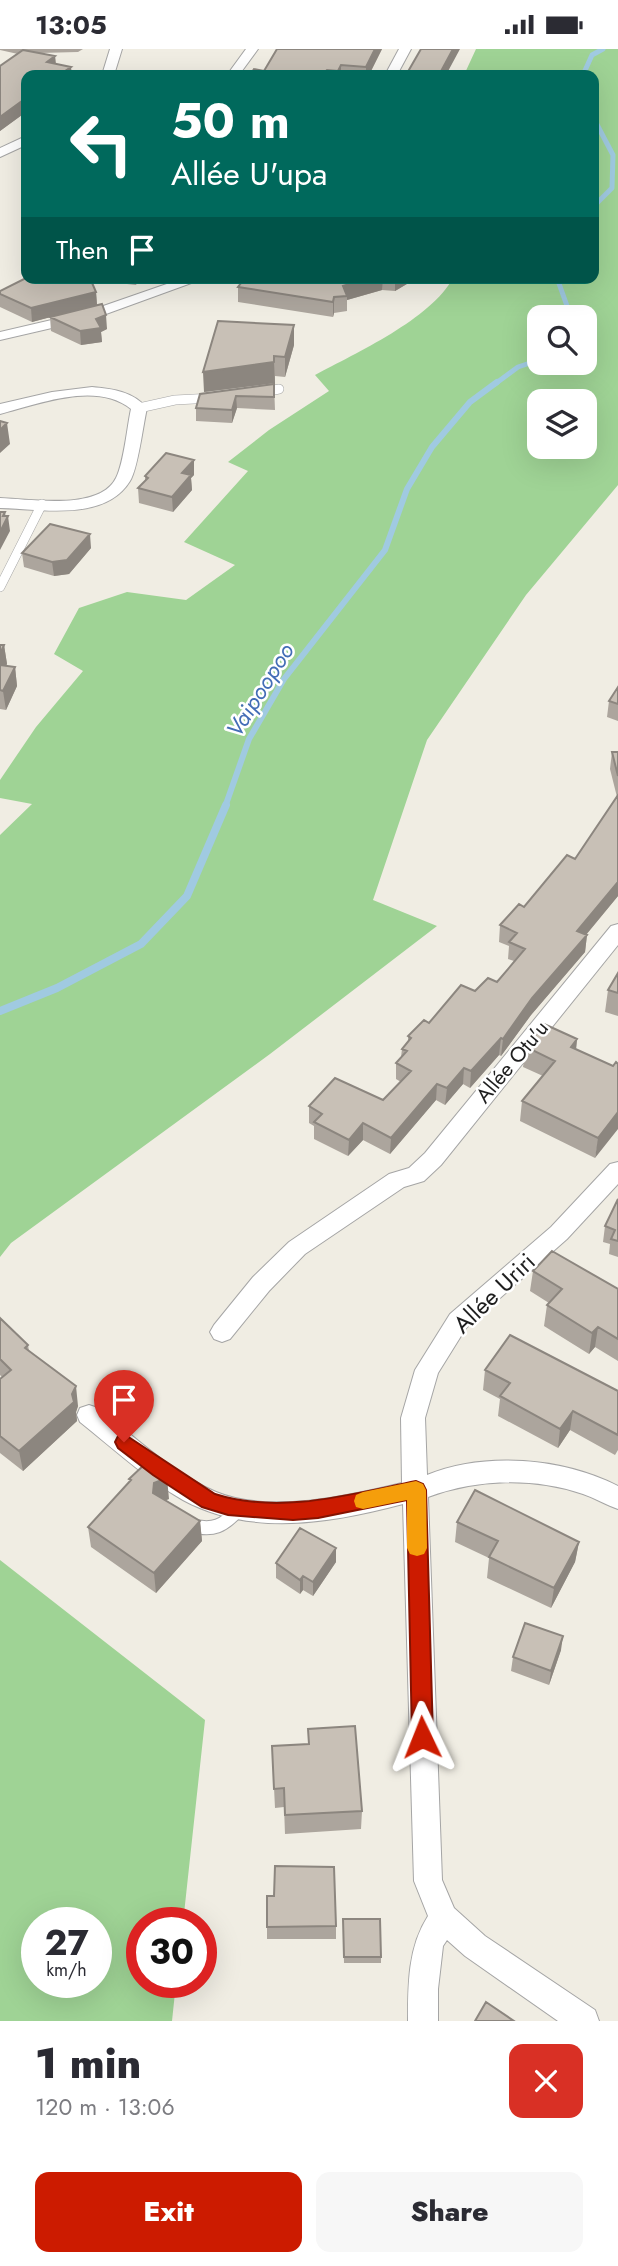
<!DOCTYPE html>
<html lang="en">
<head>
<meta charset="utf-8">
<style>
  :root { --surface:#fff; --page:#f7f7f7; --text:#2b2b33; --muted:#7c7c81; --accent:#cc1b00 }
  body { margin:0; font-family:Jost,sans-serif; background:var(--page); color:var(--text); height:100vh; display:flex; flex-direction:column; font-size:26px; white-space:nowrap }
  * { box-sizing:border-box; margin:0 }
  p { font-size:23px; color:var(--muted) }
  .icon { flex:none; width:38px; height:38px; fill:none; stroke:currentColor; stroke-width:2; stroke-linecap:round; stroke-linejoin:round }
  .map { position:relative; height:1972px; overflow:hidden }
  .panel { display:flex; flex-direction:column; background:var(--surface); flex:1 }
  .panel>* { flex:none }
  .guide { position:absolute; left:21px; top:21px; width:578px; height:214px; border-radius:14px; box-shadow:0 7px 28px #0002; background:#00695c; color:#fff; overflow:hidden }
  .fabs { position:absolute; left:527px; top:256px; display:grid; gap:14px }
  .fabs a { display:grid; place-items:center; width:70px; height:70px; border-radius:14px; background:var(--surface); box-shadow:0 7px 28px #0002; font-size:35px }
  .speed { position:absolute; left:21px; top:1858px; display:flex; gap:14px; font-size:35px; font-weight:700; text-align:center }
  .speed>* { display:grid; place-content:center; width:91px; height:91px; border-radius:50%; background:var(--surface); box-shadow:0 7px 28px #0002; line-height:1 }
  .speed small { font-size:18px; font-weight:400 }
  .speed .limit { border:10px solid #d22; background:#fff; color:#111 }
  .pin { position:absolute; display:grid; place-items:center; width:60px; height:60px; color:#fff; margin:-72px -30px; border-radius:50% 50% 50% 0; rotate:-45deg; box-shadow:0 0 7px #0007 }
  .pin .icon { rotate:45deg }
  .me { position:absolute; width:77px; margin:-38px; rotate:358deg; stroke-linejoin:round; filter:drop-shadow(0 0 5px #0008) }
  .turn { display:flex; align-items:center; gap:24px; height:147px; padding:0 35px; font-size:32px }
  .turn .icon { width:91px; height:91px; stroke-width:2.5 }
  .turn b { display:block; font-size:49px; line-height:60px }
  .then { display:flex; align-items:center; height:66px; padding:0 35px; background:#0003; gap:14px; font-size:26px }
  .round { display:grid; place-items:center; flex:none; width:74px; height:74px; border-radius:14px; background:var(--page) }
  .head { display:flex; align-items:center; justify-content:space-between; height:119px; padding:0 35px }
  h1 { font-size:42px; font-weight:800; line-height:52px }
  .button { display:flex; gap:14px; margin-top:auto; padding:14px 35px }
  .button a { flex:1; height:80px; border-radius:14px; background:var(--accent); color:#fff; font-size:28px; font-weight:800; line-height:80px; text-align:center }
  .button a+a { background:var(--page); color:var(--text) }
  .status { display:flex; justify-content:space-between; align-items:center; height:49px; padding:0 35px; background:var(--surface); direction:ltr }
  .status svg { height:19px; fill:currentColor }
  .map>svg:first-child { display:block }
</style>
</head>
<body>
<div class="status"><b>13:05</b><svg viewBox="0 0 49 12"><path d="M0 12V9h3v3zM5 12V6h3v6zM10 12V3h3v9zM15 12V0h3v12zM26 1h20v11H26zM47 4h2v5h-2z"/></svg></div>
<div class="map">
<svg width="618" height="1972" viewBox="0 0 618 1972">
  <rect width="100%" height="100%" fill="#f0ede3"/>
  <path fill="#9fd395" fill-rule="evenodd" d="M476 0H618V436L526 546 427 691 373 851 437 877 270 1005 11 1194 0 1208V786L32 755 0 749V731L36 678 83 622 54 605 79 559 127 543 186 551 235 516 184 493 248 422 228 413 269 381 329 342 315 326C356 304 431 270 453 229H593V26H464ZM539 268H584V313H539ZM539 352H584V397H539Z
    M0 1511 205 1671 183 1874H142V1934H176L172 1972H0ZM37 1874H96V1934H37Z"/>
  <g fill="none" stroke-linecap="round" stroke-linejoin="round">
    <path stroke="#a0cae1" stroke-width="5" d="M583 26 592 6 603 0
      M593 68 613 106 612 139 593 158
      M557 229 571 268
      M495 335 518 318 539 311"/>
    <path stroke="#a0cae1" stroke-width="6" d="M225 758 249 690 284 630 385 501 407 440 432 398 470 353 497 333"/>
    <path stroke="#a0cae1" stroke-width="8" d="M0 962 57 939 141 895 187 847 226 756"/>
    <defs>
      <path id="service-far1" d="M260 344 279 340
        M139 359 175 351 213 349
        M0 538 42 455"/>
      <path id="service" d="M190 1476C213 1483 224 1477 240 1459"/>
      <path id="minor" d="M110 0H122L114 26H102Z
        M246 0H258L239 26H227Z
        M399 0H411L397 26H385Z
        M26 87V96L0 108V99Z
        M184 229H205L95 269 0 291V283L86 263Z
        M92 338C113 340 132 342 147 359 143 376 138 420 130 432 105 473 41 460 0 459V449C31 450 100 462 116 429 124 414 127 378 131 360 96 332 39 355 0 365V355L52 343Z
        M618 875V896L441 1116 424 1132 404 1138 305 1205 269 1242 230 1290 222 1293 214 1290 210 1283 214 1276 253 1228 289 1193 389 1125 409 1119 425 1104 611 877Z
        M618 1113V1135L567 1190 466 1279 438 1324 425 1369 427 1426C485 1402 563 1409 618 1437V1460C606 1456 595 1449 583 1445 533 1428 477 1430 428 1448L442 1831 454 1859 485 1887 595 1961 599 1972H558L465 1907 447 1891 443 1897 438 1940V1972H408C408 1935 408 1898 428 1867L414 1832 403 1455C332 1474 251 1488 183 1451 146 1430 114 1400 80 1373L77 1366 80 1359 89 1356 98 1359C135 1388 172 1424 216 1443 269 1465 349 1447 402 1434L401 1369 415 1321 450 1265 551 1178 610 1115Z"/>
    </defs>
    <use href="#service-far1" stroke="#a5a5a5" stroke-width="10"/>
    <use href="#service" stroke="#a5a5a5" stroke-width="15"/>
    <use href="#minor" stroke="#a5a5a5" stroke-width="2"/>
    <use href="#service-far1" stroke="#fff" stroke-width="9"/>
    <use href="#service" stroke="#fff" stroke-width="13"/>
    <use href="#minor" fill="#fff" fill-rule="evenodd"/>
  </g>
  <path fill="#aca59d" d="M0 0H83L78 3 39 4 55 7 56 15 26 63 0 82V17L18 5 0 1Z
    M277 0H382L369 26H250L264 22Z
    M109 229H140L136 236 109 233Z
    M245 229H417L395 242 382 241 347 251V262L334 264 333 268 238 253V238Z
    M0 242 96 243 97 256 107 280 101 283 102 293 81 296 51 282 50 268 32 273 0 258Z
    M294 276V296L285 328 275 327V334L261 336 204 343Z
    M274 335 275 361 237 359 232 374 196 372V359Z
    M194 411V426L191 429 192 441 173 463 139 454 138 439 145 432V427Z
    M91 499 69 525 54 527 24 518 22 504Z
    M0 596H4L7 615 5 617 15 618 17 637 6 661 0 660Z
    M618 638V672L607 668 609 652Z
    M612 703H618V847L586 886H587L585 903 531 966 501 1007 499 1006 470 1039 463 1035 445 1056 436 1051 390 1105 363 1091 348 1107 314 1090V1077L309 1074V1057L383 1051 401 1033 396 1030V1014L401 1008 402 1000 408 993V987L475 942 497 933 514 912 508 910 509 897 499 893 500 876 524 858 575 810 617 748 610 720Z
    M618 924V967L605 963 608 941Z
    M577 990 576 1000 613 1017 595 1109 520 1072 522 1052 543 1027 523 1018 526 998Z
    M618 1150V1208L609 1205 610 1195 603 1193 605 1177Z
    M533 1222 618 1240V1312L595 1298 589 1305 544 1277 547 1256 549 1254 530 1242Z
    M0 1269 28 1296 29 1302 78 1357 76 1363 77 1372 23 1422 0 1404V1330L2 1328 0 1326Z
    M485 1321 618 1342V1401L615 1406 570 1381 558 1399 498 1367 500 1350 483 1341Z
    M129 1430 169 1450 165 1451 200 1472 202 1492 156 1544 91 1498 88 1478 130 1433Z
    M457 1473 579 1493 575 1513 551 1559 487 1529 489 1509 455 1493Z
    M336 1513 313 1547 303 1541 300 1545 276 1529V1514Z
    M561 1601 549 1636 511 1622 513 1608Z
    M308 1680 362 1762 361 1780 285 1785 284 1758 275 1759 272 1697 308 1695Z
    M343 1870 381 1908V1914H344Z
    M336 1877V1890H267V1878Z"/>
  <path fill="#8c867f" d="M375 0H382L369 26H366V18Z
    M453 0H460L446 26H439Z
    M55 7 56 20 47 13Z
    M341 16V26H338V22Z
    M71 18 72 26H59Z
    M26 49V63L0 82V68Z
    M370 229H383L382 241 347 251V247L343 237Z
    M395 229H417L395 242Z
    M96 243 97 256 32 273 31 259Z
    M334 248V264L333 268V253Z
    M106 266 107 280 101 283 102 293 81 296 80 282 96 270Z
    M294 276V296L285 328V308Z
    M274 313 275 334 204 343 203 323Z
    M236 347 237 359 232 374V361Z
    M7 374 10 395 0 404V381Z
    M194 411V426L191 429 192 441 173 463 172 448 182 424Z
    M5 463 6 472 8 467 10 482 0 501V483L3 467Z
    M90 485 91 499 69 525 54 527 52 513Z
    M4 596 7 615 0 628V605Z
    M15 618 17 637 6 661 3 642Z
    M618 833V847L575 899 577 882Z
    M587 886 585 903 531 966 501 1007 503 990 532 949Z
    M501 989 499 1006 470 1039 471 1022Z
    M577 990 575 1011 571 998Z
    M464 1019 463 1035 445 1056 447 1039Z
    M437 1035 436 1051 390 1105 391 1089Z
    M618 1063V1080L595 1109 598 1089Z
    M363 1074V1091L348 1107 349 1091Z
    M598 1278 595 1298 589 1305 592 1284Z
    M76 1337 78 1357 76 1363 77 1372 23 1422 19 1402 72 1345Z
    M573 1362 570 1381 558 1399 560 1380Z
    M167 1429 169 1450 156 1455 153 1444 154 1434Z
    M200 1472 202 1492 156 1544 154 1524Z
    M579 1493 575 1513 551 1559 554 1539Z
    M336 1499V1513L313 1547V1533Z
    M303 1527V1541L300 1545V1531Z
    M563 1587 561 1601 549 1636 551 1622Z"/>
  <path fill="#c8c0b6" stroke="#8c867f" stroke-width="2" d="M277 0H375L366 18 341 16 338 22 327 21 322 26H250L254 20 264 22Z
    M421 0H453L439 26H406Z
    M23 1 55 7 47 13 71 18 59 26H26V49L0 68V17Z
    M26 229H90L96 243 31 259 0 245V242Z
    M245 229H370L343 237 347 247 334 248 333 253 238 238Z
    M102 255 106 266 96 270 101 279 80 282 50 268Z
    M218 272 294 276 285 308 274 307V313L203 323Z
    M274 335V348L236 347 232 361 196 359 200 345Z
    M0 372 7 374 0 381Z
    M166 404 194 411 182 424 191 426 172 448 138 439 148 429 145 427Z
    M0 463H5L3 467H8L0 483Z
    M50 475 90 485 67 511 52 513 22 504Z
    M0 596H4L0 605Z
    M0 616 15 618 3 642 0 641Z
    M618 638V655L609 652Z
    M612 703H618V727Z
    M618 746V833L577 882 587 886 532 949 503 990 501 989 471 1022 464 1019 447 1039 437 1035 391 1089 363 1074 349 1091 314 1073 322 1065 309 1057 335 1029 383 1051 411 1022 396 1014 407 1002 402 1000 411 989 408 987 424 971 429 974 461 936 475 942 488 929 497 933 525 900 509 893 517 884 500 876 519 855 524 858 567 806 575 810Z
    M618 924V944L608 941Z
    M544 975 577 990 571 998 613 1017 616 1013 618 1015V1063L598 1089 522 1052 555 1012 526 998Z
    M618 1150V1192L611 1190 615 1181 605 1177Z
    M552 1202 618 1240V1290L598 1278 592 1284 547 1256 562 1240 533 1222Z
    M0 1269 28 1296 25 1299 76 1337 72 1345 74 1353 19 1402 0 1387V1330L11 1321 0 1310Z
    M510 1286 618 1342V1386L573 1362 560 1380 500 1347 510 1334 485 1321Z
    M146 1414 167 1429 154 1434 153 1444 200 1472 154 1524 88 1478 131 1431 129 1430Z
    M475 1441 579 1493 554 1539 489 1508 498 1492 457 1473Z
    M300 1479 336 1499 313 1533 303 1527 300 1531 276 1514Z
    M525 1574 563 1587 551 1622 513 1608Z
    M355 1677 362 1762 285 1766 284 1739 274 1740 272 1697 309 1695 308 1680Z
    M275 1817 334 1818 336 1877 267 1878V1847H274Z
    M343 1870H380L381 1908H344Z
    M486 1953 514 1972H475Z"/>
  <path fill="#cc1b00" stroke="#851200" stroke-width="2" d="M124 1385 215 1445C280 1466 351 1445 416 1432L423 1435 426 1441 433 1688 430 1695 422 1697 415 1695 412 1688 407 1451 318 1469 293 1471 228 1466 202 1458 153 1426 118 1399 115 1393 118 1387Z"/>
  <path fill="#f59e0b" d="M416 1432 423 1435 426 1441 427 1499 424 1505 417 1507 410 1505 407 1499V1451L363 1460 356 1458 354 1452 356 1446 363 1443Z"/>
  <g text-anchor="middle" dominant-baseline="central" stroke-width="5" stroke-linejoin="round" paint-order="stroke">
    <g font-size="21" fill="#1e1e1e" stroke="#fff">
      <text transform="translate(512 1013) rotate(-50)">Allée Otu'u</text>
    </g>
    <g font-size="23" font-style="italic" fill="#436db6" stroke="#fff">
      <text transform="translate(260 641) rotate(-58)">Vaipoopoo</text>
    </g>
    <g font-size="24" fill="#1e1e1e" stroke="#fff">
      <text transform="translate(494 1244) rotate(-44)">Allée Uriri</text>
    </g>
  </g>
</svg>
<div class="fabs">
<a><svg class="icon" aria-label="search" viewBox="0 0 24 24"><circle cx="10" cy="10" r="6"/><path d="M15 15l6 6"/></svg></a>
<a><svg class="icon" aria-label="layers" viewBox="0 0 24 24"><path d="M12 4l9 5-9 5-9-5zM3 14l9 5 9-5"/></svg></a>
</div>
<div class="speed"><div>27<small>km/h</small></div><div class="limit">30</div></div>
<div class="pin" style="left:124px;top:1393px;background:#d93025"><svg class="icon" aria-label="arrive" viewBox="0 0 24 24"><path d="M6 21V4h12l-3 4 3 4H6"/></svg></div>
<svg class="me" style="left:422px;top:1688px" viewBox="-20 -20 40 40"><path d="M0-17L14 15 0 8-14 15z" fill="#cc1b00" stroke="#fff" stroke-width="4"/></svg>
<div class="guide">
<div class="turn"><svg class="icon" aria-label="left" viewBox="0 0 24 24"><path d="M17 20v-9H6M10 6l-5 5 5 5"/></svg><div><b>50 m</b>Allée U'upa</div></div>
<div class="then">Then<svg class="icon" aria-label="arrive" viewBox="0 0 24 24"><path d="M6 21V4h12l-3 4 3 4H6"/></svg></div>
</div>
</div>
<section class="panel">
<div class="head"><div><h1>1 min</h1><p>120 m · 13:06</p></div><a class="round" style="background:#d93025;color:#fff"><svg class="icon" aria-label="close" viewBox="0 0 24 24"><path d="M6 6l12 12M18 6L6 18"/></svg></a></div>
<div class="button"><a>Exit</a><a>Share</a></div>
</section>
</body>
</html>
